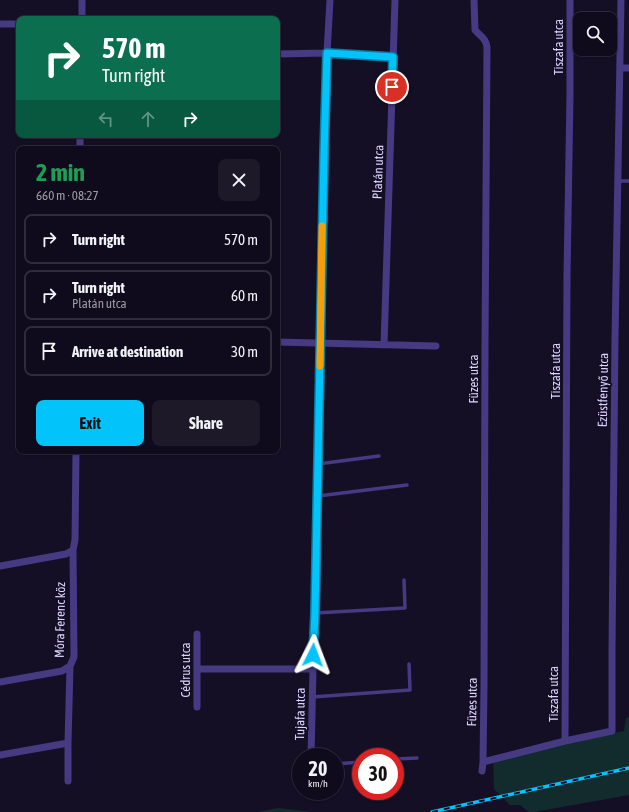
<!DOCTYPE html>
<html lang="en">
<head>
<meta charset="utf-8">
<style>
  :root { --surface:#100b1c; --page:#1e1929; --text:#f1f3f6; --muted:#9c9ba3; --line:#302b3b; --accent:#03c4fa }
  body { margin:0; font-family:"Asap Condensed",sans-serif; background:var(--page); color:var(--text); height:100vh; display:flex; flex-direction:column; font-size:15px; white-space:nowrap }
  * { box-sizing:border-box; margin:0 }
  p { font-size:13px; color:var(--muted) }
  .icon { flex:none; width:22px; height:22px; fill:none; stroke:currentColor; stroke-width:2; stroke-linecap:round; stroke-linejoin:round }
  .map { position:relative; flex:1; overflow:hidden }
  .sheet { position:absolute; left:16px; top:146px; width:264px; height:308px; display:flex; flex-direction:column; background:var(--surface); border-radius:8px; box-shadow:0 1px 3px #0004,0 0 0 1px var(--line) }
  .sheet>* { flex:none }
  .guide { position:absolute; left:16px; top:16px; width:264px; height:122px; border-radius:8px; box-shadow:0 1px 3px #0004,0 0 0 1px var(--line); background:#0b6e4f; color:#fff; overflow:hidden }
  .tools { position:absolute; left:573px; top:12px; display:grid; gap:8px }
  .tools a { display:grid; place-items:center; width:44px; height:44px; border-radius:8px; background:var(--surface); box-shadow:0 1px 3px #0004,0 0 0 1px var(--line); font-size:20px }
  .speed { position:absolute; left:292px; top:748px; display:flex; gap:8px; font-size:20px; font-weight:700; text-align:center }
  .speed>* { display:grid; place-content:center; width:52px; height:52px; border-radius:50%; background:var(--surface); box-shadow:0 1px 3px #0004,0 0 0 1px var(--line); line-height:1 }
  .speed small { font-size:10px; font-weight:400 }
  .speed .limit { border:6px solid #d22; background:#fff; color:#111 }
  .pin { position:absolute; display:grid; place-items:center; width:34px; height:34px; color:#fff; margin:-17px; border:2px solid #fff; border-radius:50%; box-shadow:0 1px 4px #0007 }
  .me { position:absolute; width:44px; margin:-22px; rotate:3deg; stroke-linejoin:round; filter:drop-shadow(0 0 3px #0008) }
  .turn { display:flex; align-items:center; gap:14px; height:84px; padding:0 20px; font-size:18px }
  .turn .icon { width:52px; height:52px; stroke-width:2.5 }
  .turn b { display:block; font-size:28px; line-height:34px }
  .lanes { display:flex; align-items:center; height:38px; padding:0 20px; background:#0003; justify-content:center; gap:20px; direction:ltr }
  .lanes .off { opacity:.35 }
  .round { display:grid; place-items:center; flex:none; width:42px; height:42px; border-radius:8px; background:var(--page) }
  .head { display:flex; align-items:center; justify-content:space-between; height:68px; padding:0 20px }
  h1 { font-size:24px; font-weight:700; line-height:30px; color:#1e9e55 }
  .button { display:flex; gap:8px; margin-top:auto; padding:8px 20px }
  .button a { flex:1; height:46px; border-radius:8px; background:var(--accent); color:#111; font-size:16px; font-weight:700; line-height:46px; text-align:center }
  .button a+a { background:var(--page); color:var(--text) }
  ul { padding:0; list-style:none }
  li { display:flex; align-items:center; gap:12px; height:50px; margin:0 8px 6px; padding:0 12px; border:2px solid var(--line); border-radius:8px }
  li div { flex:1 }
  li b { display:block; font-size:15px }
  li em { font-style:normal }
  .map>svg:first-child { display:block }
</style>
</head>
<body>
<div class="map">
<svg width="629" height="812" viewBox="0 0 629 812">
  <rect width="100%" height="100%" fill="#150f25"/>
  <path fill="#122c2e" d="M629 717V795L534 812H529L520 805H510L494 789 493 757 624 731 626 718Z
    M278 808 312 812H258Z"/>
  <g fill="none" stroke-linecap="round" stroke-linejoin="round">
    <path stroke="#463a83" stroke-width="3.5" d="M618 181H629
      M318 464 379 456
      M318 496 407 485
      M315 613 405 608 404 580
      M312 697 410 690 409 664
      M395 759 417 758
      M335 764 361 762"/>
    <path stroke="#463a83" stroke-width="7" d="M82 0V19
      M474 0 475 30C480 36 486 38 487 47L485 346 484 686 483 762 565 741 612 731V650L615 339 621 0
      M0 24H19
      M277 54 327 53 393 57
      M620 68H629
      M80 149V135
      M277 342 436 346
      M384 345 395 0
      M0 566 66 554 73 550
      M197 669H313
      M0 682 62 671 70 666 74 657 73 550 75 540 76 451
      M197 707V634
      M565 741 567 276 570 95V0
      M0 755 68 743
      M311 757 313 669 315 613 324 154 327 53 330 0
      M482 771 483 762
      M68 781V743L70 666"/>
    <defs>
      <path id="rail" d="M432 812 629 768"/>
    </defs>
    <use href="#rail" stroke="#03c4fa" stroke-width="3.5"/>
    <use href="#rail" stroke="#150f25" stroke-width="2" stroke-dasharray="6" stroke-linecap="butt"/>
  </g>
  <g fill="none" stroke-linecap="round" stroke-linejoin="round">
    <defs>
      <path id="route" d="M313 655 315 613 324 154 327 53 393 57 392 87"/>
    </defs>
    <use href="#route" stroke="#027fa2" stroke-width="10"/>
    <use href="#route" stroke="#03c4fa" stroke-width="7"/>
    <path stroke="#f59e0b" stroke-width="7" d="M320 366 322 226"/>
  </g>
  <g text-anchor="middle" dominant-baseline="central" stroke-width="4" stroke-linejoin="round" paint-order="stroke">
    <g font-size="13" fill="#ddd3ff" stroke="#150f25">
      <text transform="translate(558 47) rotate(-90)">Tiszafa utca</text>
      <text transform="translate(378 172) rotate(-88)">Platán utca</text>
      <text transform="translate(555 371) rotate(-90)">Tiszafa utca</text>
      <text transform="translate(473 379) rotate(-90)">Füzes utca</text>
      <text transform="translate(603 390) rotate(-89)">Ezüstfenyő utca</text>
      <text transform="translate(60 620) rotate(-89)">Móra Ferenc köz</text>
      <text transform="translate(185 670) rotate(-90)">Cédrus utca</text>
      <text transform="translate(553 694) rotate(-90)">Tiszafa utca</text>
      <text transform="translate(472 702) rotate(-89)">Füzes utca</text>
      <text transform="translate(300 714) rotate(-89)">Tujafa utca</text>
    </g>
  </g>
</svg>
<div class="tools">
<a><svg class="icon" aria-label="search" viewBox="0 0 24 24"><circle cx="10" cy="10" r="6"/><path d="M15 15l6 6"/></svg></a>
</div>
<div class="speed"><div>20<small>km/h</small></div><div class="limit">30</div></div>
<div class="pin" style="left:392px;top:87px;background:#d93025"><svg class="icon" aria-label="arrive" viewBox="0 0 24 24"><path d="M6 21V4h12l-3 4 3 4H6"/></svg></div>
<svg class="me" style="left:313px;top:655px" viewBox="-20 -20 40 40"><path d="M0-17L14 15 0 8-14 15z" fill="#03c4fa" stroke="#fff" stroke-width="4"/></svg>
<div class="guide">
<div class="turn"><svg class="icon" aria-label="right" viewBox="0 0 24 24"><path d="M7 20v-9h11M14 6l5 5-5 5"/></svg><div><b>570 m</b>Turn right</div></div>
<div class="lanes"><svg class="icon off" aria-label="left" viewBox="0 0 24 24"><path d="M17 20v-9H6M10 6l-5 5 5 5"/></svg><svg class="icon off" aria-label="ahead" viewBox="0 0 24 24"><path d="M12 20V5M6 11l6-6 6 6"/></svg><svg class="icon" aria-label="right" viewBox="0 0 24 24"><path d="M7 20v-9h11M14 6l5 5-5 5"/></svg></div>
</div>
<section class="sheet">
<div class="head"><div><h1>2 min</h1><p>660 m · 08:27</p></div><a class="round"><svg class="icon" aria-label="close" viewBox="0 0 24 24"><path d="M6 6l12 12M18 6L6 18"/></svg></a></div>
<ul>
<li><svg class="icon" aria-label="right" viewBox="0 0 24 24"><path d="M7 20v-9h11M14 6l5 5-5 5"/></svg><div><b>Turn right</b></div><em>570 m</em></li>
<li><svg class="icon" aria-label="right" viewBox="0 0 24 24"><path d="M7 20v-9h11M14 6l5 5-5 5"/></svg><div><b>Turn right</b><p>Platán utca</p></div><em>60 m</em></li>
<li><svg class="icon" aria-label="arrive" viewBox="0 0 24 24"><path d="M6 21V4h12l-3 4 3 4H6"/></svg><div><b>Arrive at destination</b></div><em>30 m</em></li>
</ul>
<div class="button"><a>Exit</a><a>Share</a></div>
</section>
</div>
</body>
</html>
